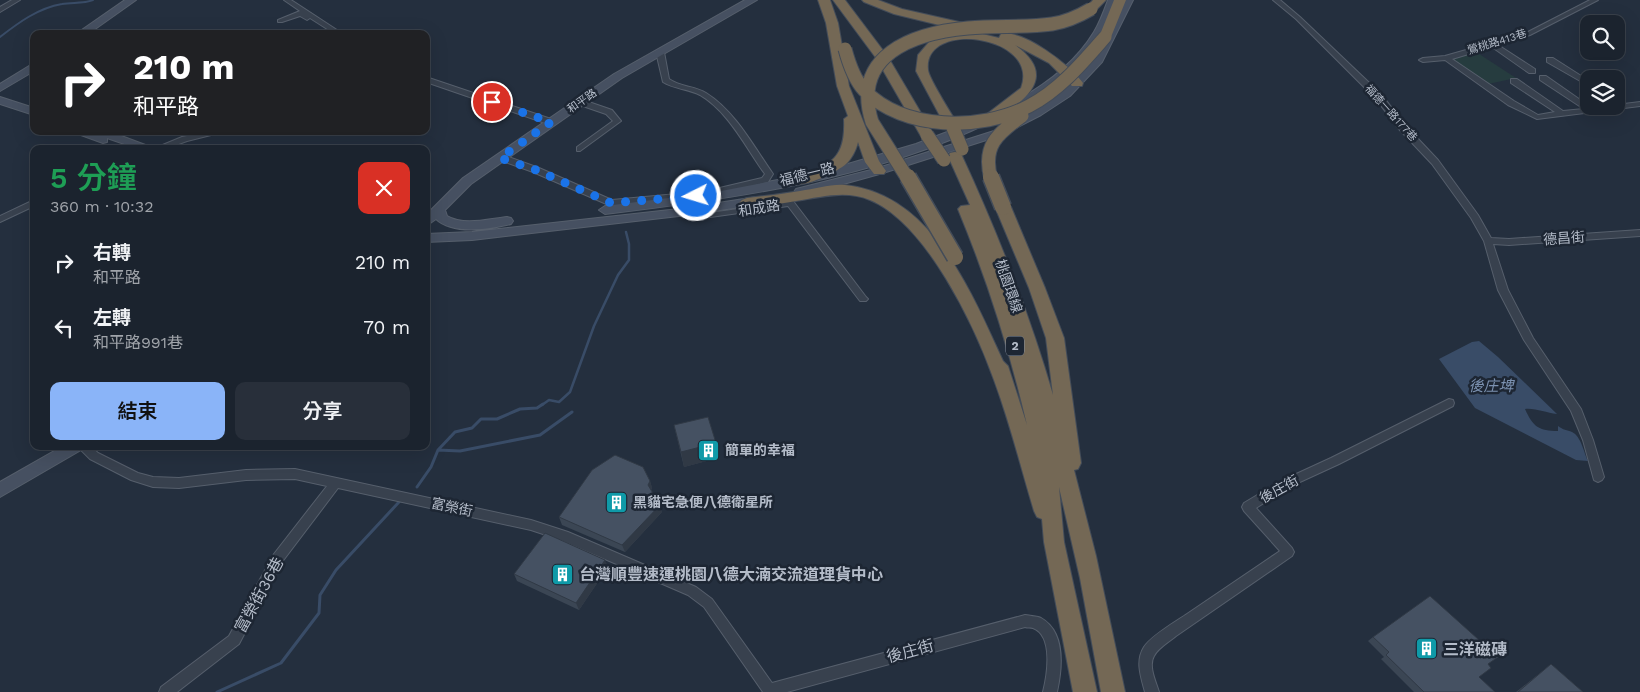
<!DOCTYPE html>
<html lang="zh-TW">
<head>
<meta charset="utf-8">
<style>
  :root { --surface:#1b232e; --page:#282f3a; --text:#f1f3f6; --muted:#a0a4aa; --line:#39404a; --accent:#8ab4f8 }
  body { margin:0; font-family:"Work Sans","Noto Sans TC",sans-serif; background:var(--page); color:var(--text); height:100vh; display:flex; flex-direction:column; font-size:19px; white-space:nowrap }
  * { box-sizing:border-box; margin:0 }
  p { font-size:16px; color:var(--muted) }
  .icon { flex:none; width:28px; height:28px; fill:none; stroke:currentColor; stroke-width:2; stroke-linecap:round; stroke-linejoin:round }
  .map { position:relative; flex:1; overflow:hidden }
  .side { position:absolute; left:30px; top:145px; width:400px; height:305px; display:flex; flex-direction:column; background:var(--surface); border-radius:10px; box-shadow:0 5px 20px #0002,0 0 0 1px var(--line) }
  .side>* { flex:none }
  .top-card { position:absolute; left:30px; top:30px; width:400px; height:105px; border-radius:10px; box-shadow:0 5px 20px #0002,0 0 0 1px var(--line); background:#202124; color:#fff; overflow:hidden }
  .fabs { position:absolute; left:1580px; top:15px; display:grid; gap:10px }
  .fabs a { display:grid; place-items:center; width:45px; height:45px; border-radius:10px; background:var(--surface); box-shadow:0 5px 20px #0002,0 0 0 1px var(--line); font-size:25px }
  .pin { position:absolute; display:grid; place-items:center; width:42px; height:42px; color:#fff; margin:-21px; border:2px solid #fff; border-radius:50%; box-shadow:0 1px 5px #0007 }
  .me { position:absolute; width:55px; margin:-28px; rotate:265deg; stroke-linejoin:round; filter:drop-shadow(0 0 4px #0008) }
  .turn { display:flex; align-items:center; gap:18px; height:105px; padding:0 20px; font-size:22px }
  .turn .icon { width:65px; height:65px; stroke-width:2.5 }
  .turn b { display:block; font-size:35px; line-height:42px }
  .round { display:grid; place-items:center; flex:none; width:52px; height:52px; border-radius:10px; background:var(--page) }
  .headline { display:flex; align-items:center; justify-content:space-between; height:85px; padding:0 20px }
  h1 { font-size:30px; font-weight:600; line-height:38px; color:#1e9e55 }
  .primary-button { display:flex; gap:10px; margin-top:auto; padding:10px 20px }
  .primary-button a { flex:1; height:58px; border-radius:10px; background:var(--accent); color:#111; font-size:20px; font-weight:600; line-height:58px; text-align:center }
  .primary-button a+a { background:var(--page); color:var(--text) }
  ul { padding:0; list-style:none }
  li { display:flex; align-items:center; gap:15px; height:65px; padding:0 20px }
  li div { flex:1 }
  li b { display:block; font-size:19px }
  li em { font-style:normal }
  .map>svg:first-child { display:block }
</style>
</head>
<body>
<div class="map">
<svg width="1640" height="692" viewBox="0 0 1640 692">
  <rect width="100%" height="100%" fill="#242f3e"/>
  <path fill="#263c3f" d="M1476 52 1516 78 1488 84 1451 59Z"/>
  <path fill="#394c67" d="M1479 341 1498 357 1557 414C1546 413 1536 408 1525 409 1533 427 1539 431 1558 431V426C1563 430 1567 430 1572 432 1581 436 1584 453 1588 461L1576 460 1475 408 1439 359 1472 342Z"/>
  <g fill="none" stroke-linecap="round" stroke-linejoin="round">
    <path stroke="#394c67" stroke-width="2" d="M0 37C18 23 38 8 62 4 72 2 83 4 93 0"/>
    <path stroke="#394c67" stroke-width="2.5" d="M542 405 549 400 559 402 570 392 594 326 618 275 629 260V244L626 232"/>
    <path stroke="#394c67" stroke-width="3" d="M438 450 460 451 540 435 572 412
      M417 487 431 467 438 450 455 432 472 428 481 419H497L520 409 537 408 543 404
      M217 692 281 663 319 613 320 595 336 570 399 502"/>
    <defs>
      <path id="street" d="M12 0H20L0 12V7Z
        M284 0H291L343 34H335L310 18 307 20 300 16 282 22H278V20L300 11Z
        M1273 0H1280L1300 17 1382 95 1404 124 1438 160 1478 215 1491 238 1509 239 1640 230V236L1509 245 1493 244 1508 290 1533 338 1581 409 1593 440 1604 477 1602 480 1598 482 1594 480 1583 440 1571 411 1524 340 1498 290 1484 241 1471 218 1432 164 1398 128 1376 99 1296 19Z
        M1590 0H1598L1530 35 1498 45 1535 69V73H1529L1492 47 1452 59 1514 101 1538 115 1555 112 1511 83V79H1517L1563 111 1584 109 1540 80V76H1546L1589 106 1593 108 1616 106V105L1640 102V106L1537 119 1508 105 1445 60 1423 62 1419 60 1423 58 1445 56 1526 33Z
        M660 50 664 52 669 79C680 87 695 86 706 93 735 111 754 147 773 174L768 182 701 198 703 214 793 201 866 297 868 299 866 301H860L788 206 696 219 693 196 694 194 762 178 765 174C746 148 729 112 700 95 689 89 674 89 663 82L656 52Z
        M1547 58H1553L1589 81V86L1547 62Z
        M426 77 554 120 555 122 554 124H548L426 82Z
        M577 100H583L612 110 621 121 580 151H577V147L613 121 606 114 577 104Z
        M211 131H227L187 141 165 149H153L182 137Z
        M497 155H503L539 168 612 200 677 194 681 197 677 200 611 206 533 172 497 159Z
        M34 200V206L0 222V216Z
        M1449 399 1453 400 1454 403 1453 406 1339 464 1289 487 1256 508 1292 548 1294 552 1292 556 1176 636C1169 642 1158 648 1154 656 1148 666 1156 682 1159 692H1145C1141 677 1135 661 1144 647 1151 636 1175 622 1187 614 1218 593 1249 572 1280 551L1244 511 1242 507 1244 503 1281 481 1331 458Z
        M77 446H90L98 453 138 473 153 477 179 478 246 470 295 469 531 520 568 532 696 587 712 599 772 683 1025 615C1030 616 1036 616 1041 618 1066 632 1062 669 1057 692H1043C1047 676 1054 636 1033 628 1030 627 1028 628 1025 627L787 692H763L704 607 688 595 561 540 531 530 338 488 282 562 239 644 177 692H159L161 687 229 636 274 554 327 486 295 479 246 480 179 488 153 487 131 480 90 459Z"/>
      <path id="secondary" d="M125 0H136L88 34H76Z
        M745 0H757L622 78 471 184 445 210 447 216C464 226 488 219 507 217L511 218 513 221 511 224C490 229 453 235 436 219L426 226V215L463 178 614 74Z
        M1108 0H1118C1097 49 1076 75 1029 102 1021 107 1010 116 1001 113L1000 111 1001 109C1037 91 1073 67 1094 32 1100 22 1104 11 1108 0Z
        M1123 0H1133L1102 62 1070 96 1041 115 1002 135 883 173 800 196 794 192 796 189 875 169 994 131 1033 111 1062 92 1095 59Z
        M34 63V71L0 91V84Z
        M0 97 34 108V115L0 104Z
        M986 117 991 120 990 122C875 179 731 199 605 214L599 210 605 206 716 192 824 171 916 144Z
        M70 131 92 133 91 131H108L156 149H139L107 138V142L103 143Z
        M757 197 761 198 763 201 761 204 679 216 472 240 426 242V234L472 232 679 209Z
        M63 446H83L81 450 0 497V482Z"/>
      <path id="highway" d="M818 0H830L838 23 849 86 879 161 886 171 884 174H874L865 162 858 142C856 150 852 158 846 164 837 172 806 187 794 184L792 181 794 178C829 165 846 161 844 119L848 116 837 86 826 23Z
        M833 0H845L888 57 934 135 932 138H922L876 58Z
        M862 0H878L902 9 977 26 979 29 974 32 999 38 1001 34C1023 29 1071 66 1083 83L1082 86H1072L1049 63 1015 45C1047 68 1040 88 1011 109 1003 115 997 122 987 120L985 117 987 114 1021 88C1041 35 922 19 928 70 929 79 954 118 960 128L958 131H948L916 71 918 55 930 41 950 33 968 32 894 14 864 2Z
        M1093 0H1106L1095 11H1087L1085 9Z
        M1114 0H1126L1111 37 1109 40H1101L1099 37Z
        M955 152 960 153 962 156C998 234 1029 313 1053 395L1046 338 1029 288 995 207 998 204H1008L1011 207 1045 288 1064 338 1081 463 1078 469 1074 470 1096 556 1125 692H1101L1080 578 1059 487 1064 542 1097 692H1073L1044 542 1042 519 1037 517 1034 511C1021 468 1010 423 994 380 975 326 926 223 870 200 846 190 821 197 796 201 780 204 763 206 747 208L742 206 739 203 742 200 747 198C765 196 782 194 800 191 815 189 830 184 845 185 932 194 971 292 1003 361L1008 366 1027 425C1010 351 987 279 958 209L961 206 970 205 948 156 950 153Z"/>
    </defs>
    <use href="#street" stroke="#565f6c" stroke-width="2"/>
    <use href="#secondary" stroke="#565f6c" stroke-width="2"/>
    <use href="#highway" stroke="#434c59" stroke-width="2"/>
    <use href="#street" fill="#38414e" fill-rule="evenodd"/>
    <use href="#secondary" fill="#465061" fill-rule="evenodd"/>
    <use href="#highway" fill="#746855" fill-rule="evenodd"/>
    <defs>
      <path id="highway-bridge-far1" d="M845 49C849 64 854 79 864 90 904 131 981 131 1029 106 1060 90 1083 62 1105 37
        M953 128 962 149
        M927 135 944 160
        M908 179 872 122C851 55 913 33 968 28 996 25 1024 28 1052 24 1066 22 1079 16 1091 9
        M991 179C982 146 997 134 1022 116"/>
      <path id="highway-bridge" d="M908 177 955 257
        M991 177 1003 207"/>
    </defs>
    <use href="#highway-bridge-far1" stroke="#434c59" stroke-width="15" stroke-linecap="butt"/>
    <use href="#highway-bridge" stroke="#434c59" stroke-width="19" stroke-linecap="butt"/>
    <use href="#highway-bridge-far1" stroke="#746855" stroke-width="13"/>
    <use href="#highway-bridge" stroke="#746855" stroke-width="16"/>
  </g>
  <path fill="#3b4654" d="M674 425 718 458 684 467Z
    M650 481 652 488 651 490 662 512 625 552 562 525 559 517Z
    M608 567 579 610 517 581 514 574Z
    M1373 637 1488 664 1479 677 1495 692H1414L1381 659 1384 657 1368 641Z
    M1551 664 1583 692H1516L1545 669Z"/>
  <path fill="#303945" d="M716 443 718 458 684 467 681 452Z
    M650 481 652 488 650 492 648 485Z
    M660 505 662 512 625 552 622 545Z
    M605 560 608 567 579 610 576 603Z"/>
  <path fill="#455162" stroke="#303945" d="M708 417 716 443 681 452 674 425Z
    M615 455 643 467 650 481 648 485 660 505 622 545 559 517 592 470Z
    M545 533 605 560 576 603 514 574Z
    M1430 596 1498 657 1488 664 1491 668 1479 677 1495 692H1424L1386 655 1389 652 1373 637Z
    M1551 664 1583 692H1518Z"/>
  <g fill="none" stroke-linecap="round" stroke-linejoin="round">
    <path stroke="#1a73e8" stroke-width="9" stroke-dasharray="0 16.2" d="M492 102 551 122 500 158 536 170 611 203 696 196"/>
  </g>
  <defs>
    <symbol id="building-square" viewBox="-11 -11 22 22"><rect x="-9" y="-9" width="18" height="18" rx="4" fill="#0f9aa8" stroke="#1d2633"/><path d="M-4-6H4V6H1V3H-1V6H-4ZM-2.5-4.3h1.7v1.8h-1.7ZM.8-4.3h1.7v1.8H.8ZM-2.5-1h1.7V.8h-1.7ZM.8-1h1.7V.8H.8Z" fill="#fff"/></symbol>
  </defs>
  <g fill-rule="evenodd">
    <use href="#building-square" x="696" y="438" width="25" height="25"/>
    <use href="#building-square" x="604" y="490" width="25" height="25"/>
    <use href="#building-square" x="550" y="562" width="25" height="25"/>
    <use href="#building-square" x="1414" y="636" width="25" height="25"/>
  </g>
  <g text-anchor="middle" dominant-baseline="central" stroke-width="5" stroke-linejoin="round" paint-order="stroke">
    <g font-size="11" fill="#b4bcc9" stroke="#1d2633">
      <text transform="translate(1497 42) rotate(-17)">鶯桃路413巷</text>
      <text transform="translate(582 101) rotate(-35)">和平路</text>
      <text transform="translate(1391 113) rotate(48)">福德一路177巷</text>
    </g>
    <rect fill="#1d2633" stroke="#878f9c" stroke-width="1" x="1006" y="336.5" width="18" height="19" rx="4"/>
    <g font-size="12" font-weight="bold" fill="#b4bcc9">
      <text x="1015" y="346">2</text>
    </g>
    <g font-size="14" fill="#b4bcc9" stroke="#1d2633">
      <text transform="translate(807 174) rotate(-14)">福德一路</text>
      <text transform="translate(759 208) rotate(-9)">和成路</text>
      <text transform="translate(1564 238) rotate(-4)">德昌街</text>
      <text transform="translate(1009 286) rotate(71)">桃園環線</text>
      <text transform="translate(1279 489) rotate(-29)">後庄街</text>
      <text transform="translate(452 507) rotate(12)">富榮街</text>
    </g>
    <g font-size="14" font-weight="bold" fill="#b4bcc9" stroke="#1d2633" text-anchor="start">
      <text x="725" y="450">簡單的幸福</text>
      <text x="633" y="502">黑貓宅急便八德衛星所</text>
    </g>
    <g font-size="15" font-style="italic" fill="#7c92b1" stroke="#1d2633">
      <text x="1491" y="386">後庄埤</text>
    </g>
    <g font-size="16" font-weight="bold" fill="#b4bcc9" stroke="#1d2633" text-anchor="start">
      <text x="579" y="574">台灣順豐速運桃園八德大湳交流道理貨中心</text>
      <text x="1443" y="649">三洋磁磚</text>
    </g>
    <g font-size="16" fill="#b4bcc9" stroke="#1d2633">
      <text transform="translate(259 595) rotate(-61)">富榮街36巷</text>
      <text transform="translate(910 651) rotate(-15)">後庄街</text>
    </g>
  </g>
</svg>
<div class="fabs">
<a><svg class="icon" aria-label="search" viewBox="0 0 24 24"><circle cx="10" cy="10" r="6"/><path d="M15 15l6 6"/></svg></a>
<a><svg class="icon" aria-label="layers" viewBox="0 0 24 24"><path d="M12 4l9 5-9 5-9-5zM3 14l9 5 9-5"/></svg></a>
</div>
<div class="pin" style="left:492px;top:102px;background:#d93025"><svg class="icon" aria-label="arrive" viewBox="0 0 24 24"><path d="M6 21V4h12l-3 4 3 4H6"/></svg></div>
<svg class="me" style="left:696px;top:196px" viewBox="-20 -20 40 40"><circle r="17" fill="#1a73e8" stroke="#fff" stroke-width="3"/><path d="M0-11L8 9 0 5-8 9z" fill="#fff"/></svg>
<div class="top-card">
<div class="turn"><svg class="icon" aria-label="right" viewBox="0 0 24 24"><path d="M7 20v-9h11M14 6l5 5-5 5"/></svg><div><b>210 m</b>和平路</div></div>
</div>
<section class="side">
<div class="headline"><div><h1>5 分鐘</h1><p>360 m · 10:32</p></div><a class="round" style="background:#d93025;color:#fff"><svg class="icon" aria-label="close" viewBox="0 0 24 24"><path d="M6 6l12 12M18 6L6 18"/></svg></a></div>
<ul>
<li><svg class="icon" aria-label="right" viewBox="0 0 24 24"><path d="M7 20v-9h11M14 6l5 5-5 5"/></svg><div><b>右轉</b><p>和平路</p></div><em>210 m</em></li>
<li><svg class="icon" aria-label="left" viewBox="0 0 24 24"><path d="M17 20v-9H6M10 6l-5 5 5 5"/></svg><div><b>左轉</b><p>和平路991巷</p></div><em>70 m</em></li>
</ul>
<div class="primary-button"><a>結束</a><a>分享</a></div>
</section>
</div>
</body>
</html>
